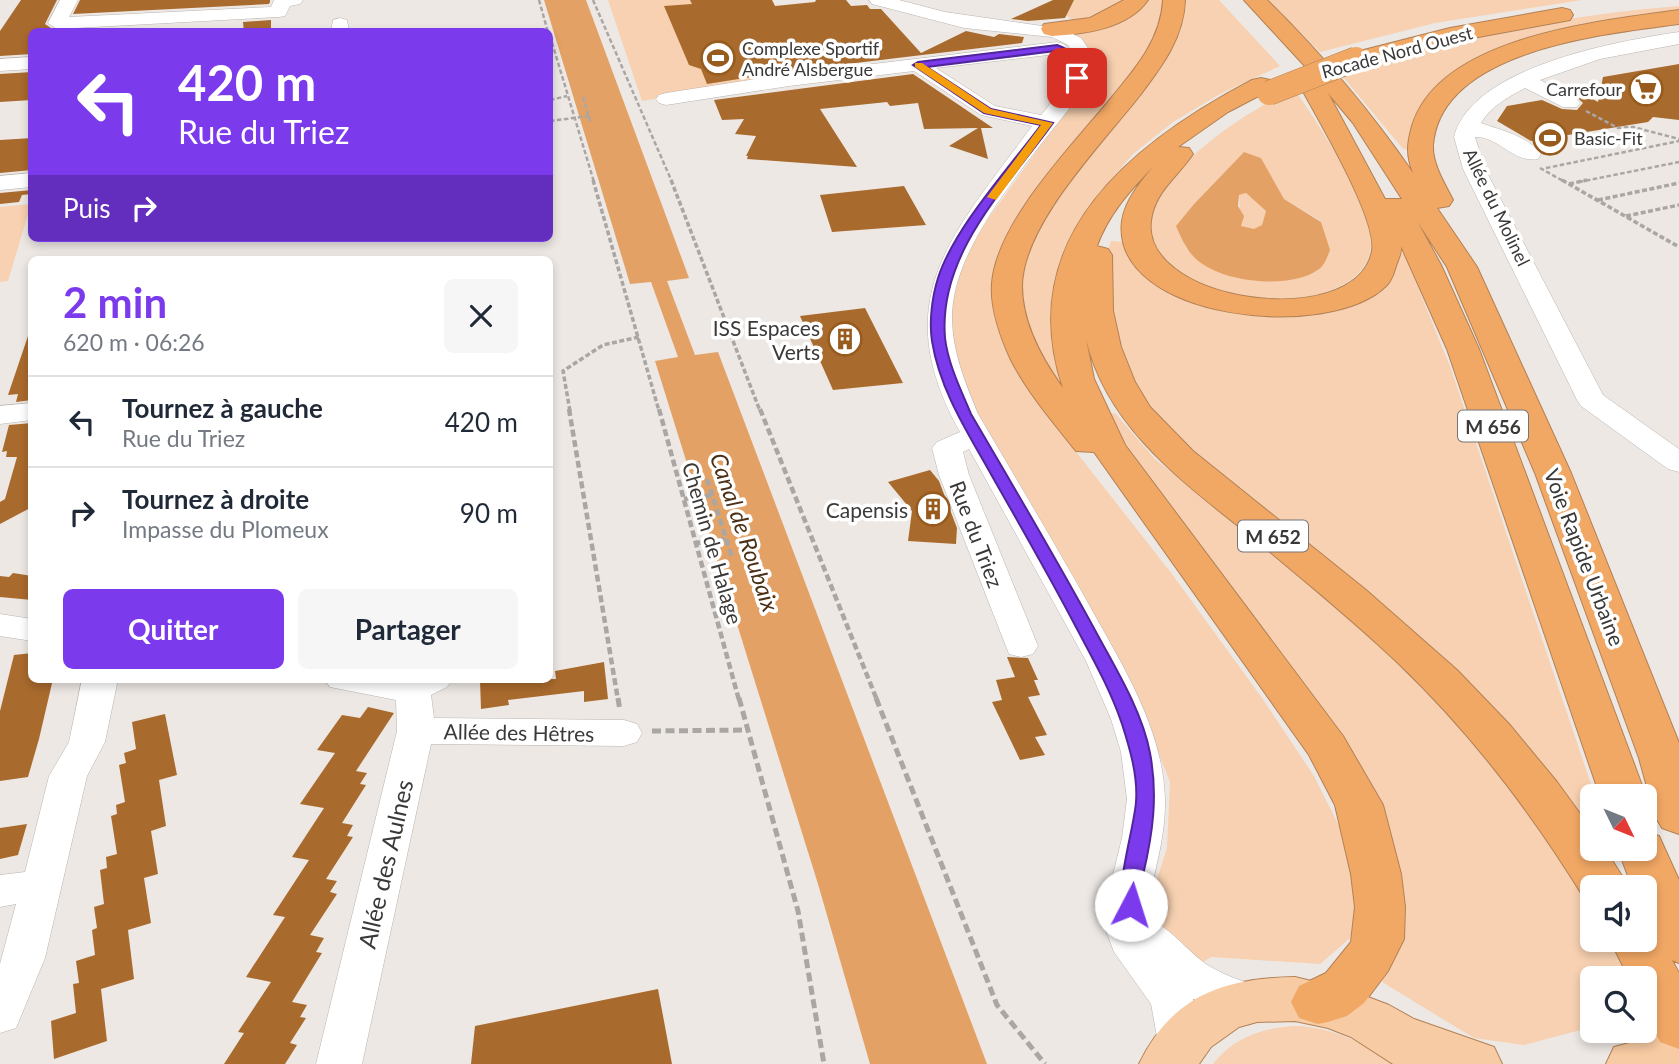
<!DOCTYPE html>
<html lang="fr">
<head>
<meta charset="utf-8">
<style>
  :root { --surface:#fff; --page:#f6f6f7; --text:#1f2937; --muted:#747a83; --line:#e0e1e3; --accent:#7c3aed }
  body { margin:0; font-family:Lato,sans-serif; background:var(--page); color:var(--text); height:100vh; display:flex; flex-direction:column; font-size:26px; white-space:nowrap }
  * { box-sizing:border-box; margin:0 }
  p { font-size:23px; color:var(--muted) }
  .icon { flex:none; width:38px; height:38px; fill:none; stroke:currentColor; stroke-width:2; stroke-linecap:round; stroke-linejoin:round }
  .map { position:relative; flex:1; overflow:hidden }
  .drawer { position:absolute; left:28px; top:256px; width:525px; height:427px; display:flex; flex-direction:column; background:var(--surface); border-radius:10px; box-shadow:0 4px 10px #0003 }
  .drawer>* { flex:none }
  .hud { position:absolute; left:28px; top:28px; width:525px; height:214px; border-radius:10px; box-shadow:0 4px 10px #0003; background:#7c3aed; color:#fff; overflow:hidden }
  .needle { width:46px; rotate:133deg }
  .controls { position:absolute; left:1580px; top:784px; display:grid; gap:14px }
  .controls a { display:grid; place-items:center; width:77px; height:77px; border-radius:10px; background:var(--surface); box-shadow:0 4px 10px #0003; font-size:35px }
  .pin { position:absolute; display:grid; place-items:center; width:60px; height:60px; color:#fff; margin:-30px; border-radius:14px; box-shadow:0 4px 10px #0006 }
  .me { position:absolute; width:77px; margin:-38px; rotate:5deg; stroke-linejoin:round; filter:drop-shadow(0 0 5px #0008) }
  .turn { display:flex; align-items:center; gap:24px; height:147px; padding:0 35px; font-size:32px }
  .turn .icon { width:91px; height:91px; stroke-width:2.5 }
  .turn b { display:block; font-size:49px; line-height:60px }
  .then { display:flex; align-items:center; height:66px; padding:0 35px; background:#0003; gap:14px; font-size:26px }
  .round { display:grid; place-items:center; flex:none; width:74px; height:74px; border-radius:10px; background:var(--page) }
  .headline { display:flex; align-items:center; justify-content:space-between; height:119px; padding:0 35px }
  h1 { font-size:42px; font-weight:700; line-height:52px; color:var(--accent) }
  .primary-button { display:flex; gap:14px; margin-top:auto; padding:14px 35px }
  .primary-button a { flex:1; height:80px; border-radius:10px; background:var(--accent); color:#fff; font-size:28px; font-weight:700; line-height:80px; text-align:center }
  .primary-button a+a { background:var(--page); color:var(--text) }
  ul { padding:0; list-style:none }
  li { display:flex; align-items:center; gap:21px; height:91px; padding:0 35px; border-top:2px solid var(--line) }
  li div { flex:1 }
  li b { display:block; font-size:26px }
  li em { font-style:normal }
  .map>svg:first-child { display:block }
</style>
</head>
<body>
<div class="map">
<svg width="1679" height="1064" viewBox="0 0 1679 1064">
  <rect width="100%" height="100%" fill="#ede8e4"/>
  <path fill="#f7d1b1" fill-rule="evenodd" d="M608 0H772L816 75 756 81 642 101Z
    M1074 0H1127L1103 15 1076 23 1066 15Z
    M1143 0H1165L1160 27 1142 61 1018 220 1008 350 1066 439 1172 574 1262 698 1314 776 1358 864 1363 903 1350 938 1320 964 1211 957 1200 964 1162 929 1152 895 1167 848 1170 782 1128 676 989 441 958 371 947 322 955 281 973 240 1086 82 1066 32Z
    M1178 0H1219L1280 66 1220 94 1173 122 1133 154 1100 192 1079 228 1073 409 1026 335 1019 266 1036 226 1086 159Z
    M1268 0H1582L1435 23 1320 52Z
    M1679 6V13C1644 20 1609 26 1573 33 1501 46 1419 62 1409 150L1403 149 1338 71C1450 39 1563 15 1679 6Z
    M1294 89C1317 121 1373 207 1371 245 1367 305 1257 307 1216 293 1205 289 1194 280 1184 274 1176 270 1162 265 1157 258 1118 190 1245 112 1294 89ZM1244 152 1261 158 1284 199 1321 221 1187 250 1177 226 1194 204Z
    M1246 193 1266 211 1262 225 1254 230 1241 226 1239 195Z
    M31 204 8 281 0 282V207Z
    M1111 241 1127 242 1152 278 1300 314 1398 254 1404 253 1451 369 1595 796H1592V846L1544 780 1218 483 1131 389 1110 334 1104 264Z
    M1115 413 1155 459 1351 618 1405 666 1526 800 1592 899V940H1615L1635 978H1592V1027L1524 1045 1474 1038 1382 982 1394 954 1399 901 1105 415Z
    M1294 1026C1335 1027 1364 1044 1399 1064H1213C1233 1038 1262 1028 1294 1026Z"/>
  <path fill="#e4a166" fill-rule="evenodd" d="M544 0H586L689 278 667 281 695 355 718 352 987 1064H870L818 884 655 361 678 357 651 282 630 284Z
    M1244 152 1261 158 1284 199 1321 222 1330 250C1327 257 1325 265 1319 269 1293 289 1231 283 1204 265 1189 256 1183 242 1176 226L1194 204ZM1246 193 1266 211 1262 225 1254 229 1241 226 1244 216 1238 206 1239 195Z"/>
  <path fill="#a96a2d" d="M21 0H57L45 24 54 30 32 31V54L0 56V31Z
    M80 0H270V2L269 4 73 14Z
    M690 0H772L775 6 815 2 816 0H846L851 6 867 5 870 9H881L921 53 966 31 994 37 999 34 1024 37 1022 43 789 71 707 84 701 69 689 65 664 6 692 4Z
    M1053 0H1074L1065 18 1028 21 1011 19Z
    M271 20V32H244L243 22Z
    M1679 64V120L1653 117 1648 122 1531 141 1497 121 1507 106 1542 100 1562 109 1577 110 1583 103 1574 94 1582 93 1598 102 1603 77Z
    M32 72V100L0 102V74Z
    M913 74 993 128H981L988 159 949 146 978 128 924 129 918 103 890 106 887 102 820 109 857 167 747 159 748 156H746L756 136 735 134 744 119 722 120 714 100Z
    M32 138V170L0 173V140Z
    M904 186 926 225 832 232 820 195Z
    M32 190V194L22 195 19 202 0 204V193Z
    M865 308 903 383 833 390 800 316Z
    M28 336 32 337V400L16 402 18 394 8 395Z
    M32 423V507L0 524V502L5 499 17 457H6L7 451 2 452 9 425Z
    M930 470 939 481 957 528 956 544 908 541 912 511 888 482Z
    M13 573 32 576V600L0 597V576L9 577Z
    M32 653V679H53L39 739 28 777 0 781V711L14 655Z
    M1007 657 1028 658 1038 680H1034L1040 695 1028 697 1047 735 1035 737 1045 755 1020 760 992 702 1002 700 996 680 1015 677Z
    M604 662 608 699 584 702V691L508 700 509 705 481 709 480 680 556 679 555 671Z
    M368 707 394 713 356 771 367 773 360 784 366 785 342 823 353 825 347 836 353 837 326 879 337 881 330 892 337 894 310 935 324 938 316 952 322 953 292 1002 307 1005 300 1017 306 1018 290 1043 297 1045 285 1064H224L244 1033 238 1032 271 982 246 977 285 917 273 915 309 860 292 857 324 808 300 804 335 753 317 750 342 715 360 718Z
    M165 714 177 775 159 780 166 826 151 831 158 874 144 878 151 923 128 930 134 979 101 989 107 1041 54 1059 51 1021 76 1013 73 984 79 983 76 961 95 955 92 930 97 928 94 907 104 904 100 870 107 868 106 857 117 854 111 816 117 814 116 805 125 802 119 765 126 763 124 753 136 749 132 722Z
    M27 824 18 855 0 859V828Z
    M658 989 672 1064H471L475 1026Z"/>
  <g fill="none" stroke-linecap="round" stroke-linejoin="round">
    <defs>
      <path id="minor" d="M60 0H78L69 17 271 7 274 0H303L300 4 290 6 285 16 279 17 57 29 48 23Z
        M869 0H899L945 12 1063 29 1081 38 1097 61 1090 81C1047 142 952 238 952 317 952 351 965 382 978 414 1015 477 1052 539 1088 603 1121 663 1163 728 1165 799 1166 839 1152 880 1144 919 1166 921 1189 954 1209 966 1227 977 1246 982 1265 989L1272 1002 1265 1015 1250 1020 1193 999C1200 1019 1205 1036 1196 1055L1180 1061 1164 1055 1158 1042 1151 1004 1114 952 1102 920 1122 838 1127 799 1121 752 1111 719 1086 661 969 449 963 452 969 475 1038 646 1033 654 1021 657 1009 654 939 475 932 448 937 442 960 432C885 298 954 233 1032 126L981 115 914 71 789 86 666 105 659 103 656 99 659 95 666 93 789 74 1057 42 1064 44 1067 48 1057 54 936 68 995 106 1041 115 1071 79 1077 61 1068 45 1052 37 964 28 872 4Z
        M340 18 347 20 349 32H331L333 20Z
        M1679 32V44L1600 59 1540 80 1577 99 1580 103 1577 107H1563L1525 88C1508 97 1490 107 1481 123 1500 130 1528 136 1541 154L1538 159C1515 164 1496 135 1475 137L1485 169 1603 395 1679 449V472L1668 469 1581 406 1577 400 1463 169 1454 137C1471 67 1617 41 1679 32Z
        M32 57V69L0 71V59Z
        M32 173V187L0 190V176Z
        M32 403V420L0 424V406Z
        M0 614 32 619V641L0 636Z
        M82 679H118L105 742 87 776 45 958 16 1028 0 1033V964L16 904 0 907V875L25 872 49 776 69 742Z
        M324 679H453L447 687 431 695 434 718 624 720 637 724 642 733 637 742 624 746 431 744 362 1064H316L397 731 396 700 330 687Z"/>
      <path id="major" d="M1295 977 1352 991 1389 1005 1414 1019 1494 1047 1502 1064H1393L1351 1037 1328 1028 1295 1021 1257 1022 1239 1027 1211 1047 1199 1064H1139C1172 996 1223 978 1295 977Z
        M1679 1030V1064H1606L1614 1047Z"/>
      <path id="highway" d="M1124 0H1148C1128 29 1084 34 1052 36L1044 34 1041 29 1044 24 1090 18Z
        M1163 0H1185C1184 37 1162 66 1141 94 1103 143 1023 223 1022 286 1022 323 1042 359 1063 388 1012 237 1134 142 1252 80L1261 78 1270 80 1273 85 1270 90 1228 112 1178 147 1189 148 1193 154C1179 175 1158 189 1152 215 1131 302 1356 334 1372 251 1378 218 1315 115 1298 82L1301 77 1314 76 1244 0H1267C1323 55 1369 109 1413 173 1406 155 1407 144 1412 126 1439 36 1601 21 1679 10V24C1606 34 1441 49 1433 145 1432 164 1445 184 1453 200L1449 206 1437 208 1477 267 1571 473 1679 743V834L1662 828 1655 816 1639 758 1535 473 1447 267 1417 221 1441 265 1479 349 1646 796 1645 798V796H1600L1447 349 1401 246C1402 253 1398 259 1396 266 1394 272 1392 280 1387 285 1331 343 1110 320 1122 221 1125 200 1141 181 1154 166 1130 190 1108 215 1097 246L1108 249 1112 255 1113 311 1121 347 1135 382 1150 407 1193 451 1366 590 1457 670 1509 724 1557 782 1592 830V849H1605L1629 887H1592V903L1586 901C1533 814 1472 734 1399 664 1354 621 1306 582 1258 542 1189 486 1108 431 1086 339L1094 379 1125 445 1343 736 1383 805 1401 874 1405 907 1404 939 1388 971 1364 1003 1347 1016 1328 1022 1318 1024 1299 1018 1291 1002 1299 986 1326 973 1351 942 1355 907 1351 874 1335 805 1309 755 1094 452 1076 451C1053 422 1028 393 1011 360 1000 336 990 309 992 283 997 221 1074 144 1112 97 1136 68 1161 39 1163 0ZM1328 93 1353 123 1402 199H1385Z
        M1562 8 1570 10 1573 15 1570 20 1451 42 1356 66 1348 64 1344 59 1348 54 1450 28Z
        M1645 832 1659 836 1679 880V963L1672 960 1679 973V1049L1660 1042 1645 1012V978H1629L1610 940H1645V887H1632L1618 849H1645Z"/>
    </defs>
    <use href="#minor" stroke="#b9b4b0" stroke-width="1"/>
    <use href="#major" stroke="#b28155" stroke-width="2"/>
    <use href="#highway" stroke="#b28155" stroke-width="2"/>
    <path stroke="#aaa6a4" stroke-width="2.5" stroke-dasharray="4.5 2.5" stroke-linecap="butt" d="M539 0 548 32
      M593 0 672 182
      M550 36 594 182
      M583 97 591 124
      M550 100 567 96
      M1586 111 1618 128 1633 127 1679 139
      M550 121 589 116
      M1540 168 1565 182
      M1546 168 1679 141
      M1579 182 1679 162"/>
    <path stroke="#aaa6a4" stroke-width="3.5" stroke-dasharray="5 2.5" stroke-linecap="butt" d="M593 180 659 411
      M671 180 760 411
      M1562 180 1679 247
      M1569 184 1587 180
      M1598 200 1679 183
      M1626 216 1679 205
      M570 411 563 371 603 345 639 337"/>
    <path stroke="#aaa6a4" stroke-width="4.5" stroke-dasharray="7 3.5" stroke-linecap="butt" d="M569 409 618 700
      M659 409 739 700
      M760 409 877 700
      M707 479 732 557
      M684 499 713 495
      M697 543 727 539"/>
    <path stroke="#aaa6a4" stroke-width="5" stroke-dasharray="9 4.5" stroke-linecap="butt" d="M618 698 620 711
      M739 698 798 911 824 1064
      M876 698 997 1005 1045 1064
      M652 731 749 730"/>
    <use href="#minor" fill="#fff" fill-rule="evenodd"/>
    <use href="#major" fill="#f7cba3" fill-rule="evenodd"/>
    <use href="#highway" fill="#f2a865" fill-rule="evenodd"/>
    <defs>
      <path id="highway-bridge" d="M1269 93 1356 59"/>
    </defs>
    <use href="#highway-bridge" stroke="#b28155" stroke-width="25" stroke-linecap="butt"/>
    <use href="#highway-bridge" stroke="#f2a865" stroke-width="24"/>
  </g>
  <path fill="#7c3aed" stroke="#51269a" stroke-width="2" d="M1057 45C1074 51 1085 61 1080 80H1073L1071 63 1055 51 927 67 991 109 1053 123C1007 187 938 253 945 338 948 364 961 390 971 414 1013 486 1056 558 1096 632 1116 669 1142 711 1150 753 1158 795 1153 833 1143 875 1141 886 1143 903 1139 911L1131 913 1124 911C1114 891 1134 829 1136 802 1138 776 1130 749 1122 724 1111 691 1093 659 1077 629 1050 577 1021 527 992 476 968 433 940 391 932 341 929 322 932 297 938 278 954 228 1009 168 1041 125L984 113 913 65 918 62Z"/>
  <path fill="#f59e0b" d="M915 63H922L991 109 1053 123 996 200 987 197 1041 125 984 113 915 67Z"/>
  <defs>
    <symbol id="stadium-ring" viewBox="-11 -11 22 22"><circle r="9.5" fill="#fff" stroke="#975b1d" stroke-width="1.5"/><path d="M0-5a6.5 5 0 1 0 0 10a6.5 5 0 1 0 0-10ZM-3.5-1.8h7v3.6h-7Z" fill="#975b1d"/></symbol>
    <symbol id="supermarket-ring" viewBox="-11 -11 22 22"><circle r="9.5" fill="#fff" stroke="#975b1d" stroke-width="1.5"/><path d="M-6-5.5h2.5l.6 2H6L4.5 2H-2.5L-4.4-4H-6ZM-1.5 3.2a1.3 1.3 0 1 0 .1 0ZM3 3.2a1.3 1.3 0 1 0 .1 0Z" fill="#975b1d"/></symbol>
    <symbol id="building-ring" viewBox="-11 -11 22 22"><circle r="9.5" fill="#fff" stroke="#975b1d" stroke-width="1.5"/><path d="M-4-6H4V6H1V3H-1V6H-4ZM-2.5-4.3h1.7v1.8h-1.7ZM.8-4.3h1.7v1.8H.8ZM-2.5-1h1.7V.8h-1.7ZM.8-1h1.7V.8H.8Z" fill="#975b1d"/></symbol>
  </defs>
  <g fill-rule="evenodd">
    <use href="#stadium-ring" x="699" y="39" width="38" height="38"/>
    <use href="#supermarket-ring" x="1627" y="70" width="38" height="38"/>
    <use href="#stadium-ring" x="1531" y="119" width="38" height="38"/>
    <use href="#building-ring" x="826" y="320" width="38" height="38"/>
    <use href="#building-ring" x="914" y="490" width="38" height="38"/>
  </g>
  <g text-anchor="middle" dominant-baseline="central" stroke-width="7" stroke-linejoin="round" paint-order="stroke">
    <g font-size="18" fill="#3b3938" stroke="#fff" text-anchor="start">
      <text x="742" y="48">Complexe Sportif<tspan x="742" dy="21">André Alsbergue</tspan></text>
      <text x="1622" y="89" text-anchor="end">Carrefour</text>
      <text x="1574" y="138">Basic-Fit</text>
    </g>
    <g font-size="18" fill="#3b3938" stroke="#fff">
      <text transform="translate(1397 52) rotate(-15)">Rocade Nord Ouest</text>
      <text transform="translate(1497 207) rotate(64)">Allée du Molinel</text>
    </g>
    <g fill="#fff" stroke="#767474" stroke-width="2">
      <rect x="1458" y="410.5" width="70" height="31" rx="5"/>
      <rect x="1238" y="520.5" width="70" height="31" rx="5"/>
    </g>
    <g font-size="19" font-weight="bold" fill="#3b3938">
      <text x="1493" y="426">M 656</text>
      <text x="1273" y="536">M 652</text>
    </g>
    <g font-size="21" fill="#3b3938" stroke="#fff" text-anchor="end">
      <text x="820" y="327">ISS Espaces<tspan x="820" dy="24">Verts</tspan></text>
      <text x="908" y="509">Capensis</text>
    </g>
    <g font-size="21" fill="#3b3938" stroke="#fff">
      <text transform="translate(977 534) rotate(69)">Rue du Triez</text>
      <text transform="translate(713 543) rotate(74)">Chemin de Halage</text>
      <text transform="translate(1585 557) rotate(69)">Voie Rapide Urbaine</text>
      <text transform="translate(519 732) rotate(1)">Allée des Hêtres</text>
    </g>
    <g font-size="23" font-style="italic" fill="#4b2f16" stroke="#fff">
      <text transform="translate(745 532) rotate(71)">Canal de Roubaix</text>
    </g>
    <g font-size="24" fill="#3b3938" stroke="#fff">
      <text transform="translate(385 864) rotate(-77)">Allée des Aulnes</text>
    </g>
  </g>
</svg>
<div class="controls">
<a><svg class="needle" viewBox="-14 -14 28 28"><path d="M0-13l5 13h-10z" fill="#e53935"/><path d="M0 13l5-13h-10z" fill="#747a83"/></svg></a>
<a><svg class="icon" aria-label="sound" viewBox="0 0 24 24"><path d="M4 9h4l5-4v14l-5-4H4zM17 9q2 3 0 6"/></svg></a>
<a><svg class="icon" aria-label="search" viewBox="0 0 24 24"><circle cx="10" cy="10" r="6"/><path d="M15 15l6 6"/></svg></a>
</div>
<div class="pin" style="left:1077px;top:78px;background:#d93025"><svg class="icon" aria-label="arrive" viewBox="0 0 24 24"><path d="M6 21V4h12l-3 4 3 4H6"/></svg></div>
<svg class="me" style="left:1131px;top:905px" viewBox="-20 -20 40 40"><circle r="19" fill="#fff"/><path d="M0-13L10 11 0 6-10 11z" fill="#7c3aed"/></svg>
<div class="hud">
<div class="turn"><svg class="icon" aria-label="left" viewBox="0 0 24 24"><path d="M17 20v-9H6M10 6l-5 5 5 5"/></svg><div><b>420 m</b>Rue du Triez</div></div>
<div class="then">Puis<svg class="icon" aria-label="right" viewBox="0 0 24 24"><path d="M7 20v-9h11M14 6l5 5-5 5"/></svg></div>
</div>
<section class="drawer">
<div class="headline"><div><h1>2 min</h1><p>620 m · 06:26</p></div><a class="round"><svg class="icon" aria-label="close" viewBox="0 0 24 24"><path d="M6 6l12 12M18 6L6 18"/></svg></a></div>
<ul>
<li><svg class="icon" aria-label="left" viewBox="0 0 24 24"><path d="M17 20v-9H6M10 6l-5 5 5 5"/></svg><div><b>Tournez à gauche</b><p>Rue du Triez</p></div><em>420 m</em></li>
<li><svg class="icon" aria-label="right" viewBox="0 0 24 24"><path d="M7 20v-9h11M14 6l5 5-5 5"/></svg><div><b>Tournez à droite</b><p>Impasse du Plomeux</p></div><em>90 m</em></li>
</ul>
<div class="primary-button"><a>Quitter</a><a>Partager</a></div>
</section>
</div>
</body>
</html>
